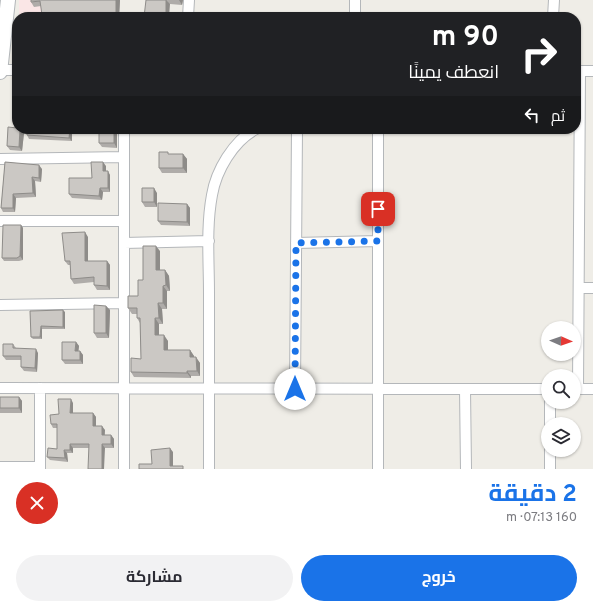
<!DOCTYPE html>
<html lang="ar">
<head>
<meta charset="utf-8">
<style>
  :root { --surface:#fff; --page:#f2f2f3; --text:#2b2b33; --muted:#7c7c81; --accent:#1a73e8 }
  body { margin:0; font-family:Overpass,Cairo,sans-serif; background:var(--page); color:var(--text); direction:rtl; height:100vh; display:flex; flex-direction:column; font-size:15px; white-space:nowrap }
  * { box-sizing:border-box; margin:0 }
  p { font-size:13px; color:var(--muted) }
  .icon { flex:none; width:22px; height:22px; fill:none; stroke:currentColor; stroke-width:2; stroke-linecap:round; stroke-linejoin:round }
  .map { position:relative; height:469px; overflow:hidden; direction:ltr }
  .drawer { display:flex; flex-direction:column; background:var(--surface); flex:1 }
  .drawer>* { flex:none }
  .banner { position:absolute; left:12px; top:12px; width:569px; height:122px; border-radius:16px; box-shadow:0 1px 3px #0004; direction:rtl; background:#202124; color:#fff; overflow:hidden }
  .needle { width:26px; rotate:92deg }
  .fabs { position:absolute; left:541px; top:321px; display:grid; gap:8px }
  .fabs a { display:grid; place-items:center; width:40px; height:40px; border-radius:50%; background:var(--surface); box-shadow:0 1px 3px #0004; font-size:20px }
  .pin { position:absolute; display:grid; place-items:center; width:34px; height:34px; color:#fff; margin:-17px; border-radius:8px; box-shadow:0 2px 6px #0006 }
  .me { position:absolute; width:44px; margin:-22px; rotate:0deg; stroke-linejoin:round; filter:drop-shadow(0 0 3px #0008) }
  .turn { display:flex; align-items:center; gap:14px; height:84px; padding:0 16px; font-size:18px }
  .turn .icon { width:52px; height:52px; stroke-width:2.5 }
  .turn b { display:block; font-size:28px; line-height:34px }
  .then { display:flex; align-items:center; height:38px; padding:0 16px; background:#0003; gap:8px; font-size:15px }
  .round { display:grid; place-items:center; flex:none; width:42px; height:42px; border-radius:21px; background:var(--page) }
  .headline { display:flex; align-items:center; justify-content:space-between; height:68px; padding:0 16px }
  h1 { font-size:24px; font-weight:700; line-height:30px; color:var(--accent) }
  .primary-button { display:flex; gap:8px; margin-top:auto; padding:8px 16px }
  .primary-button a { flex:1; height:46px; border-radius:24px; background:var(--accent); color:#fff; font-size:16px; font-weight:700; line-height:46px; text-align:center }
  .primary-button a+a { background:var(--page); color:var(--text) }
  .map>svg:first-child { display:block }
</style>
</head>
<body>
<div class="map">
<svg width="593" height="469" viewBox="0 0 593 469">
  <rect width="100%" height="100%" fill="#efede7"/>
  <path fill="#fae6e6" d="M19 0H63L62 17H19Z"/>
  <g fill="none" stroke-linecap="round" stroke-linejoin="round">
    <defs>
      <path id="street" d="M188 17 189 0
        M355 17V0
        M553 17 554 0
        M0 70H17
        M576 71H593
        M124 129V469
        M378 129V469
        M0 159 124 157
        M0 221H124
        M124 243 209 241
        M296 243 378 241
        M579 288H593
        M0 305 124 303
        M0 388 548 389
        M40 388V469
        M295 389 297 129
        M465 389 466 469
        M574 389H593
        M578 389 580 71
        M550 424V402
        M0 467H40
        M209 469C209 410 209 351 209 293 209 261 206 227 212 195 216 171 233 141 256 129
        M550 469V450"/>
      <path id="secondary" d="M0 72 8 0"/>
    </defs>
    <use href="#street" stroke="#b4b7ba" stroke-width="12"/>
    <use href="#secondary" stroke="#b3b7ba" stroke-width="16"/>
    <use href="#street" stroke="#fff" stroke-width="10"/>
    <use href="#secondary" stroke="#fff" stroke-width="14"/>
  </g>
  <path fill="#afaca9" d="M31 0H120L119 17H43L42 15 41 6 34 7 31 2Z
    M146 0H183L182 5 170 4Z
    M143 129H179V131L144 130Z
    M82 130H108L117 134V148L102 147 99 143V134H85Z
    M24 133 22 151 10 150 7 146Z
    M72 133V141L29 139 27 135Z
    M169 154H183L187 159V173H162L159 168Z
    M5 162 42 169 41 182 35 181 36 197 16 198 15 212H3L1 208Z
    M106 166V171L110 175V192H103L102 200 72 198 69 194 92 178Z
    M157 193V207H145L142 202Z
    M187 204 190 208V226L161 225 158 221Z
    M21 225 23 228V260L19 261H4L2 258Z
    M88 237V261H107L110 265V290H97L94 285V282L74 284 71 279 70 265H68L65 261Z
    M160 251V270H165L169 276 170 291H167V309H162L163 324H159V335L168 341V350H190L194 356V357L200 363V376H191V378L134 377 131 372 141 359 140 323 137 318V314H132L128 308 138 296Z
    M106 306 110 310 109 338H97L94 333Z
    M30 311 65 312V329H42V339H33L31 337Z
    M76 342 79 346 78 351H80L83 355V364H65L62 360Z
    M13 344 16 348 38 353 37 372 24 371 21 367V360H6L3 356Z
    M0 397H19L22 401V413H0Z
    M73 403V413H93L96 417V426L105 430V435H111L114 439V448H73V453H67L68 462 50 460 47 457 57 449V428H53L51 424 59 414Z"/>
  <path fill="#8e8c89" d="M116 0H120L119 17H116Z
    M166 0 170 4 169 17H166Z
    M179 0H183L182 5Z
    M20 129H21L24 133 22 151 19 147Z
    M70 129 72 133V141L69 138Z
    M114 130 117 134V148L114 143Z
    M183 154 187 159V173L183 168Z
    M103 162 106 166V175L103 171Z
    M39 165 42 169 41 182 39 178Z
    M108 171 110 175V192L108 188Z
    M32 177 35 181 36 197 33 193Z
    M100 188 103 192 102 200 99 196Z
    M154 188 157 193V207L154 202Z
    M13 194 16 198 15 212 13 208Z
    M187 204 190 208V226L187 222Z
    M21 225 23 228V260L20 256Z
    M85 232 88 237V265L85 261Z
    M156 246 160 251V276L156 270Z
    M107 261 110 265V290L107 286Z
    M165 270 169 276 170 291 166 285Z
    M163 286 167 291V309L163 303Z
    M158 303 162 309 163 324 159 318Z
    M106 306 110 310 109 338 106 333Z
    M63 310 65 312V329L63 327Z
    M155 318 159 324V341L155 335Z
    M41 326 42 329V339L40 337Z
    M164 335 168 341V355L164 350Z
    M76 342 79 346 78 355 75 351Z
    M36 349 38 353 37 372 35 368Z
    M190 350 194 356V363L190 357Z
    M80 351 83 355V364L80 360Z
    M196 357 200 363V376L197 371Z
    M187 371 191 376V378L187 373Z
    M19 397 22 401V413L19 408Z
    M71 399 73 403V417L70 413Z
    M93 413 96 417V429L93 426Z
    M102 426 105 430 104 438 102 435Z
    M111 435 114 439V448L111 444Z
    M70 444 73 448V453L70 450Z
    M102 444 105 448 104 469H102Z
    M170 448 173 452V469L170 466Z
    M64 450 67 453 68 462 65 458Z"/>
  <path fill="#cbc8c4" stroke="#8e8c89" d="M31 0H116V17H54V13L42 15 40 1 31 2Z
    M146 0H166V17H144Z
    M8 127 17 128V129H20L19 147 7 146Z
    M27 129H70L69 138 27 135Z
    M82 129H105V130H114V143H99V130H82Z
    M159 152H168V154H183V168H159Z
    M5 162 39 165V178L32 177 33 193 13 194V208H1Z
    M91 162H103V171H108V188H100L99 196 69 194V178H92Z
    M142 188H154V202H142Z
    M158 203 187 204V222L158 221Z
    M3 225H21L20 256 17 258H2Z
    M85 232V261H107V286L94 285V277L71 279 70 261H65L62 233Z
    M143 246H156V270H165L166 285 163 286V303H158L159 318H155V335H164V350H190V357H196L197 371H187V373L131 372V358L141 359 140 318H137V308H128V296H138V280H143Z
    M94 305 106 306V333H94Z
    M63 310V327L41 326 40 337H31L30 311Z
    M62 342H76L75 351H80V360H62Z
    M3 344H13V348L36 349 35 368 21 367V356H3Z
    M0 397H19V408H0Z
    M58 399H71L70 413H93V426H102V435H111V444H102V469H88L89 444H70V450H64L65 458 47 457 48 448 57 449V424H51L50 415 59 414Z
    M170 448V466H183V469H139V464H152L151 450Z"/>
  <g fill="none" stroke-linecap="round" stroke-linejoin="round">
    <path stroke="#1a73e8" stroke-width="7" stroke-dasharray="0 12.6" d="M295 389 296 243 378 241V209"/>
  </g>
</svg>
<div class="fabs">
<a><svg class="needle" viewBox="-14 -14 28 28"><path d="M0-13l5 13h-10z" fill="#e53935"/><path d="M0 13l5-13h-10z" fill="#7c7c81"/></svg></a>
<a><svg class="icon" aria-label="search" viewBox="0 0 24 24"><circle cx="10" cy="10" r="6"/><path d="M15 15l6 6"/></svg></a>
<a><svg class="icon" aria-label="layers" viewBox="0 0 24 24"><path d="M12 4l9 5-9 5-9-5zM3 14l9 5 9-5"/></svg></a>
</div>
<div class="pin" style="left:378px;top:209px;background:#d93025"><svg class="icon" aria-label="arrive" viewBox="0 0 24 24"><path d="M6 21V4h12l-3 4 3 4H6"/></svg></div>
<svg class="me" style="left:295px;top:389px" viewBox="-20 -20 40 40"><circle r="19" fill="#fff"/><path d="M0-13L10 11 0 6-10 11z" fill="#1a73e8"/></svg>
<div class="banner">
<div class="turn"><svg class="icon" aria-label="right" viewBox="0 0 24 24"><path d="M7 20v-9h11M14 6l5 5-5 5"/></svg><div><b>90 m</b>انعطف يمينًا</div></div>
<div class="then">ثم<svg class="icon" aria-label="left" viewBox="0 0 24 24"><path d="M17 20v-9H6M10 6l-5 5 5 5"/></svg></div>
</div>
</div>
<section class="drawer">
<div class="headline"><div><h1>2 دقيقة</h1><p>160 m · 07:13</p></div><a class="round" style="background:#d93025;color:#fff"><svg class="icon" aria-label="close" viewBox="0 0 24 24"><path d="M6 6l12 12M18 6L6 18"/></svg></a></div>
<div class="primary-button"><a>خروج</a><a>مشاركة</a></div>
</section>
</body>
</html>
